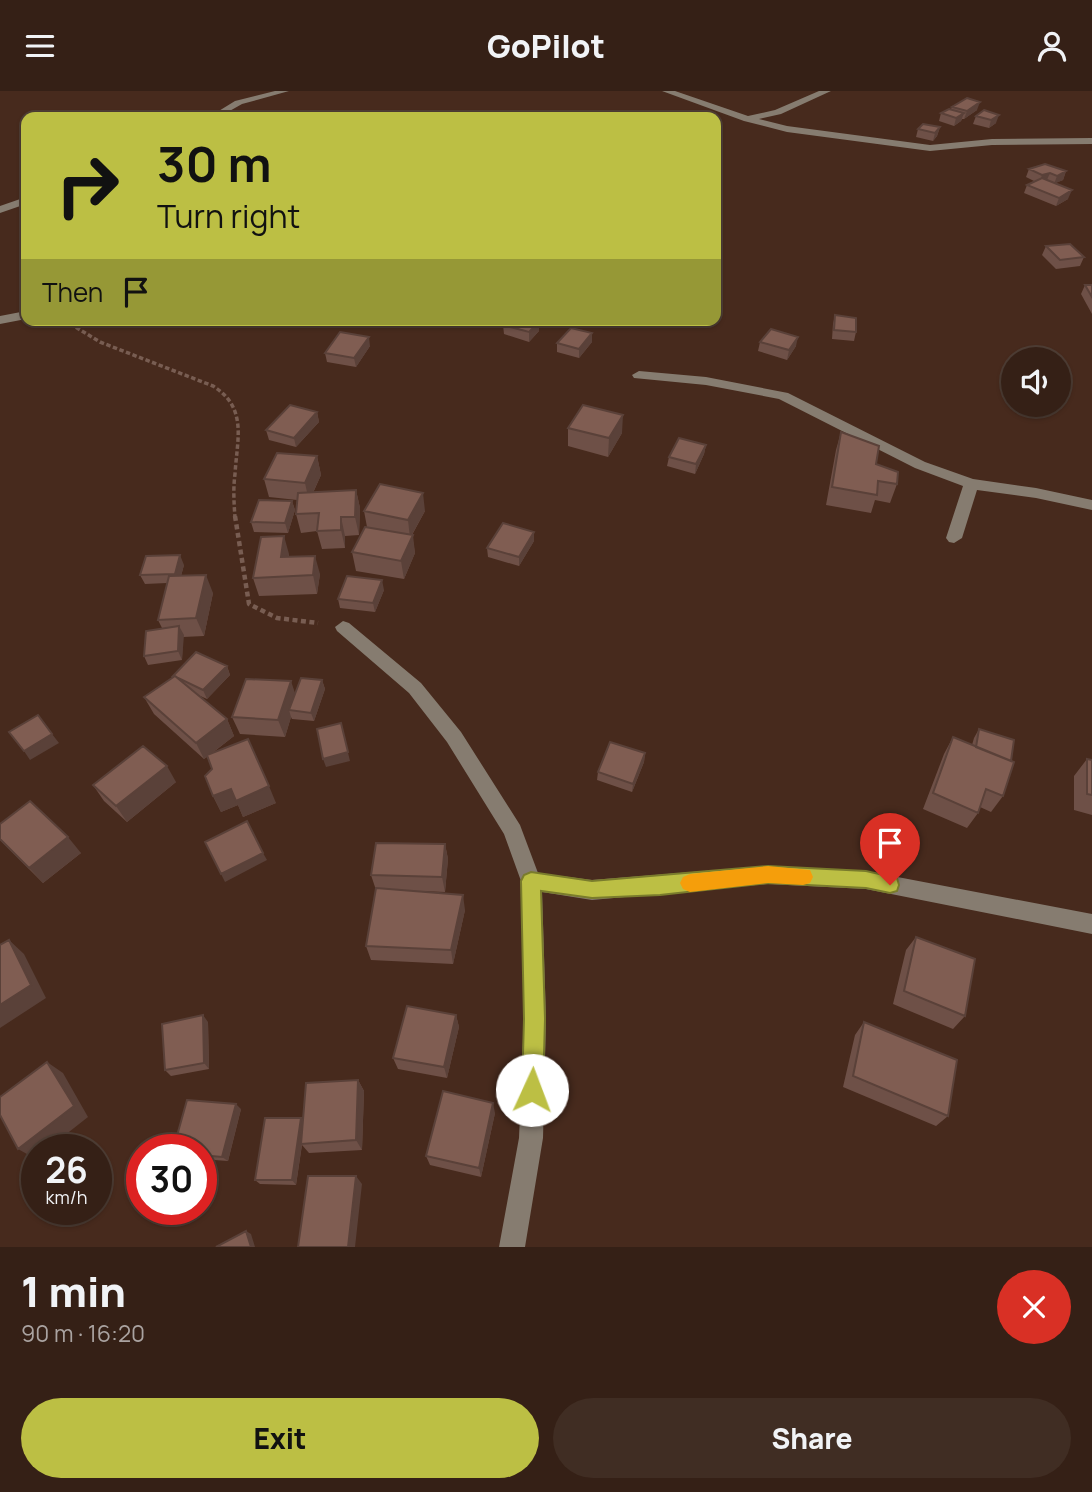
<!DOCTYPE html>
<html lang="en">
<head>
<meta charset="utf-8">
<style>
  :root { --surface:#352016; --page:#402d23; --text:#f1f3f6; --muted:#aaa3a1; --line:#4f3e35; --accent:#bcbf44 }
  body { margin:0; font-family:Manrope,sans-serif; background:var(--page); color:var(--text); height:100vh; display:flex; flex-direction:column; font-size:26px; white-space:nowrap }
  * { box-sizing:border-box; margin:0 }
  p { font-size:23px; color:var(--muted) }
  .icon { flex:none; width:38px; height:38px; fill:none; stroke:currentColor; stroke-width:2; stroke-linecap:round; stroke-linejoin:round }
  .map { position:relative; height:1156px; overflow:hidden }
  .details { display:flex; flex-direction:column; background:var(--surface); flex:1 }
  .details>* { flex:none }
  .hud { position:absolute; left:21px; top:21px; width:700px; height:214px; border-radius:14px; box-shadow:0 2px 5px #0004,0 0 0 2px var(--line); background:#bcbf44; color:#111; overflow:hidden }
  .fabs { position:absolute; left:1001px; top:256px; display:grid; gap:14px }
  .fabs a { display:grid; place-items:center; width:70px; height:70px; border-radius:50%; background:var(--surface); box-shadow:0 2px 5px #0004,0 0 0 2px var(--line); font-size:35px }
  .speed { position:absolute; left:21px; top:1043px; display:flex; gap:14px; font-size:35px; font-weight:700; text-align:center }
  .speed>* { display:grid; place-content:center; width:91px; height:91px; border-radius:50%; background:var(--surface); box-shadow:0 2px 5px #0004,0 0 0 2px var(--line); line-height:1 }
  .speed small { font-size:18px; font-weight:400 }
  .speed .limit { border:10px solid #d22; background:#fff; color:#111 }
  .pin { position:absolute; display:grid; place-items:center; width:60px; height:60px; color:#fff; margin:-72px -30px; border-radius:50% 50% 50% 0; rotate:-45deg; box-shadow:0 0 7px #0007 }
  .pin .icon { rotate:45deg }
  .me { position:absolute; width:77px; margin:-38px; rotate:2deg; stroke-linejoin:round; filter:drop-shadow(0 0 5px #0008) }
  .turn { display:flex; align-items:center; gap:24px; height:147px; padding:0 21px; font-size:32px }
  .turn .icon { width:91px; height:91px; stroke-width:2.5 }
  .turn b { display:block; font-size:49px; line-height:60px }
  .then { display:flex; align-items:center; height:66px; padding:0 21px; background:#0003; gap:14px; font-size:26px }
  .round { display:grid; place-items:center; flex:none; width:74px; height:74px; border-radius:37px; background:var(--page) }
  .overview { display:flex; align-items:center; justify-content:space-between; height:119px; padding:0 21px }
  h1 { font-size:42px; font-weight:800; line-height:52px }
  .primary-button { display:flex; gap:14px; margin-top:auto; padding:14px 21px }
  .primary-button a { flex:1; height:80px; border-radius:42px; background:var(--accent); color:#111; font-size:28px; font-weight:800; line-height:80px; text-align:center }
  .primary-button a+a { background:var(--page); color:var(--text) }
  header { display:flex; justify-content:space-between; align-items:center; height:91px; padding:0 21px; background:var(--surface); font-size:32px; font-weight:800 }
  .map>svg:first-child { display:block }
</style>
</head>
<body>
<header><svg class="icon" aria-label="menu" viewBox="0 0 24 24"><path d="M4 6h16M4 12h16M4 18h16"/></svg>GoPilot<svg class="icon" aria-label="person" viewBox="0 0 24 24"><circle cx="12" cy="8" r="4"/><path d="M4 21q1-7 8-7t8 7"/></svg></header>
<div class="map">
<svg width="1092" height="1156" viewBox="0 0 1092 1156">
  <rect width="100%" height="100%" fill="#472a1d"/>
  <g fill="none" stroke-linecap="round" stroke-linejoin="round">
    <path stroke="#785d52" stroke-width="3.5" stroke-dasharray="4.5 2.5" stroke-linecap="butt" d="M64 229 100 251 213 295C248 317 237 348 235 383 233 398 234 412 235 427"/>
    <path stroke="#785d52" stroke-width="4.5" stroke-dasharray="5 3.5" stroke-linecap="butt" d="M235 425 249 513 277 527 318 532"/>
    <path fill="#867c70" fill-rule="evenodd" d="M275 0H289L242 13 219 26H209L235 10Z
      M662 0H675L748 25 775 19 819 0H831L781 23 759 28 787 35 930 54 992 48 1092 47V53L992 54 930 60 787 41 744 30Z
      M26 106V113L0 122V115Z
      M26 220V228L0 233V225Z
      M639 280 706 286 788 302 925 371 973 388 1036 397 1092 409V419L1036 407 977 399 962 447 954 452 949 451 946 447 963 395 915 377 779 308 706 294 634 287 632 284Z
      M343 530 349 532 421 592 461 641 520 734 538 782 592 789 768 775 866 780 1092 823V843L866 798 768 793 592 809 542 801 546 928 543 1047 525 1156H499L519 1047 524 928 521 790 504 743 447 651 409 602 337 540 335 536Z"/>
  </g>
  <path fill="#6e5047" d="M952 16 977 19 964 28H962L961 30 954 35 939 30 941 22 951 18Z
    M984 19 996 32 989 37 973 33 976 25Z
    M940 36 937 45 933 50 916 46 918 38Z
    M1029 78 1066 80 1063 89 1055 92 1068 108 1056 115 1024 102 1027 94 1034 90 1026 86Z
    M1046 155 1084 166 1080 175 1056 178 1042 164Z
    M1085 194H1092V223L1081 203Z
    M835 224 856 241 854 250 832 248 833 233Z
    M503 234 539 240 529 251 504 243Z
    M592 251 579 267 557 261V252Z
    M760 251 796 255 787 269 758 260Z
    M370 255 356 276 327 271 325 262Z
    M317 321 319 331 296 356 269 349 266 339Z
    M568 337 622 342 608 366 568 355Z
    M841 341 897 393 890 412 875 409 871 422 826 414 836 359Z
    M706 354 704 363 695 383 667 375 669 366Z
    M317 365 321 384 313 402 356 399 360 417 359 444 345 445V457L322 458 317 440 301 442 296 423 297 409 269 406 264 388Z
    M292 410 295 419 288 442 254 441 251 431Z
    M364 420H425L412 444 415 462 404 488 356 480 352 461 367 436Z
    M534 450 519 475 488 466 487 457Z
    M289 463V466L320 483 317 503 259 505 253 487Z
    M184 474 181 485 213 502 204 545 183 546 182 569 148 574 144 565 162 537 158 529 167 492 145 493 140 484Z
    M384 499 375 521 340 517 338 508Z
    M227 575 230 584 207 608 198 604 227 628 234 645 211 663 276 712 243 726 238 714 221 721 213 705 212 678 207 666 204 668 154 623 144 606 173 586Z
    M322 589 325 598 314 630 292 628 291 626 285 646 240 643 232 626 295 603Z
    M979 638 1003 705 991 721 980 716 978 722 967 737 923 718 944 663 953 646 972 654 974 647Z
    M645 662 644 671 632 701 597 689 598 681Z
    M1087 668 1092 669V724L1074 719V685Z
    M176 691 127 731 104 710 93 694Z
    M0 733 81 762 43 792 0 749Z
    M445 753 448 768 445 801 419 800 465 819 453 873 371 869 366 855 376 799 371 784Z
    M916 846 965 925 953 938 893 913 906 859Z
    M456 924 459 936 447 987 398 978 393 967Z
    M208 931 209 978 171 985 165 979Z
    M864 931 948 1025 936 1035 843 996 855 944Z
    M358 989 364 1000 362 1059 309 1062 302 1054 296 1094 260 1093 255 1089 303 1030Z
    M241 1018 228 1070 201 1068V1059Z
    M495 1022 481 1086 430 1074 426 1065Z"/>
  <path fill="#5a4139" d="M980 11 977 19 964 28 967 20Z
    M964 22 961 30 954 35 956 27Z
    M999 24 996 32 989 37 991 29Z
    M940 36 937 45 933 50 935 42Z
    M1066 80 1063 89 1054 93 1057 85Z
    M1050 82 1046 91 1039 93 1042 84Z
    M1072 99 1068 108 1056 115 1059 107Z
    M539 231V240L529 251V241Z
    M592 242V251L579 267V258Z
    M369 246 370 255 356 276 354 267Z
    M798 246 796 255 787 269 789 259Z
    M317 321 319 331 296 356 294 347Z
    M623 324 622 342 608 366 609 347Z
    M706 354 704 363 695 383 696 373Z
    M317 365 321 384 309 410 305 392Z
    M356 399 360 417 359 444 355 426Z
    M423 402 425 420 410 447 408 429Z
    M292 410 295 419 288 442 285 432Z
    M341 426 345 445V457L341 439Z
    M534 441V450L519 475V466Z
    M413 444 415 462 404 488 401 470Z
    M284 445 289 463 286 484 281 466Z
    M180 464 184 474 179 492 175 483Z
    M315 465 320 483 317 503 313 484Z
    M206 484 213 502 204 545 196 527Z
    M382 489 384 499 375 521 373 512Z
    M179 535 184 544 182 569 178 560Z
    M227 575 230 584 207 608 203 599Z
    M322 589 325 598 314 630 311 622Z
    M291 590 297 608 289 619 291 626 285 646 278 629Z
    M227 628 234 645 204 668 196 652Z
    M341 632 350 670 326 676 323 668Z
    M52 643 59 652 30 669 24 660Z
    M645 662 644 671 632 701 633 693Z
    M167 675 176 691 127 731 116 715Z
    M269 695 276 712 243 726 238 714 221 721 213 705 231 698Z
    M68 746 81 762 43 792 29 777Z
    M445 753 448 768 445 801 442 786Z
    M263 762 267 769 225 791 221 783Z
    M463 804 465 819 453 873 451 859Z
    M9 849 24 863 46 907 0 937V914Z
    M203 924 208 931 209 978 204 972Z
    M456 924 459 936 447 987 444 976Z
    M47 971 63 982 88 1026 46 1059H37V1066L34 1067 18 1058Z
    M358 989 364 1000 362 1059 356 1049Z
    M493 1012 495 1022 481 1086 479 1077Z
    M236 1013 241 1018 228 1070 222 1066Z
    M301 1027 305 1032 296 1094 292 1089Z
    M356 1085 362 1093 355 1156H348Z
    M246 1140 251 1143 255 1156H251Z"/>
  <path fill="#805d52" stroke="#5a4139" stroke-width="2" d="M967 7 980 11 967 20 952 16Z
    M949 18 964 22 956 27 941 22Z
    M984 19 999 24 991 29 976 25Z
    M923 33 940 36 935 42 918 38Z
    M1045 73 1066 80 1057 85 1050 82 1042 84 1029 78Z
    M1042 87 1072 99 1059 107 1027 94Z
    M1070 153 1084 166 1060 169 1046 155Z
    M1085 194H1092V206Z
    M835 224 856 227V241L834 239Z
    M508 229H533L539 231 529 241 503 234Z
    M571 237 592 242 579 258 557 252Z
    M771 238 798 246 789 259 760 251Z
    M340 241 369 246 354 267 325 262Z
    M290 314 317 321 294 347 266 339Z
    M583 314 623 324 609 347 568 337Z
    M841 341 879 355 876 373 898 381 897 393 878 390 877 404 832 396Z
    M679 347 706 354 696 373 669 366Z
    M277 362 317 365 305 392 264 388Z
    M380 393 423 402 408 429 364 420Z
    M356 399 355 426H341V439L317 440 319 422 296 423 298 402Z
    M259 409 292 410 285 432 251 431Z
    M503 432 534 441 519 466 487 457Z
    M365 436 413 444 401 470 352 461Z
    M284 445 281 466 315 465 313 484 253 487 261 446Z
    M180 464 175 483 140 484 146 465Z
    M206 484 196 527 158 529 169 485Z
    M347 485 382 489 373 512 338 508Z
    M179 535 178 560 144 565 146 540Z
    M196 561 227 575 203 599 178 587 175 585H173Z
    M175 585 227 628 196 652 144 606Z
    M301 587 322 589 311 622 289 619Z
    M246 588 291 590 278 629 232 626Z
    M38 624 52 643 24 660 9 641Z
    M341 632 348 661 323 668 317 638Z
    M979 638 1014 649 1011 670 976 656Z
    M953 646 1014 671 1003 705 986 698 978 722 933 702Z
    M248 648 269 695 236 710 231 698 213 705 205 685 212 678 207 664Z
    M610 651 645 662 633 693 598 681Z
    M143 655 167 675 116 715 93 694Z
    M1087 668 1092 669V704L1087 703Z
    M30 710 68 746 29 777 0 748V733Z
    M247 730 263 762 221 783 205 751Z
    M376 752 445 753 442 786 371 784Z
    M376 797 463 804 451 859 366 855Z
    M916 846 975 868 965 925 904 900Z
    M9 849 31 894 0 914V854Z
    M407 915 456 924 444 976 393 967Z
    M203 924 204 972 165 979 162 933Z
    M864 931 957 969 948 1025 853 985Z
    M47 971 74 1015 18 1058 0 1024V1006Z
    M358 989 356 1049 301 1053 306 992Z
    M443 1000 493 1012 479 1077 426 1065Z
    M187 1009 236 1013 222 1066 201 1064V1059H173Z
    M265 1027H301L292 1089H255Z
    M308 1085H356L348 1156H298Z
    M246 1140 251 1156H216Z"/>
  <path fill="#bcbf44" stroke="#7a7c2c" stroke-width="2" d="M768 775 866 780 897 787 899 794 897 800 890 802 866 797 768 792 660 804 592 807 541 800 545 928 543 999 540 1007 532 1010 525 1007 522 999 524 928 521 790 524 784 531 781 592 790Z"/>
  <path fill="#f59e0b" d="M768 775 810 779 813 786 810 792 803 794 768 792 690 801 683 798 680 792 683 786 690 783Z"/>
</svg>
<div class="fabs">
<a><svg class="icon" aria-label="sound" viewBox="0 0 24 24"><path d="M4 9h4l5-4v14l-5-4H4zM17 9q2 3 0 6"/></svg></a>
</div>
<div class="speed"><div>26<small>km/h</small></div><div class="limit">30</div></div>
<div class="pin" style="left:890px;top:794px;background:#d93025"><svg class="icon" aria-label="arrive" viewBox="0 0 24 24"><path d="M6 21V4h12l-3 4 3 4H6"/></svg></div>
<svg class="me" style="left:532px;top:999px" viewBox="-20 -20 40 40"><circle r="19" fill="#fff"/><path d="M0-13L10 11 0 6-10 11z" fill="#bcbf44"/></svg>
<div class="hud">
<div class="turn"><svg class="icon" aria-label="right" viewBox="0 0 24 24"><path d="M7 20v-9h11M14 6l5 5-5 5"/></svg><div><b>30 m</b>Turn right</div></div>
<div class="then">Then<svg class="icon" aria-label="arrive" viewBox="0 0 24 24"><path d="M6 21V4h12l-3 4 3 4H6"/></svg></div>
</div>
</div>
<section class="details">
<div class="overview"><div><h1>1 min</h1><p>90 m · 16:20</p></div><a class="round" style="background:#d93025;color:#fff"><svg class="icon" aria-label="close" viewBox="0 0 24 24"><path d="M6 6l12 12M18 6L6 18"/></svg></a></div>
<div class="primary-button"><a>Exit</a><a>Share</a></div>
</section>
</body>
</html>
